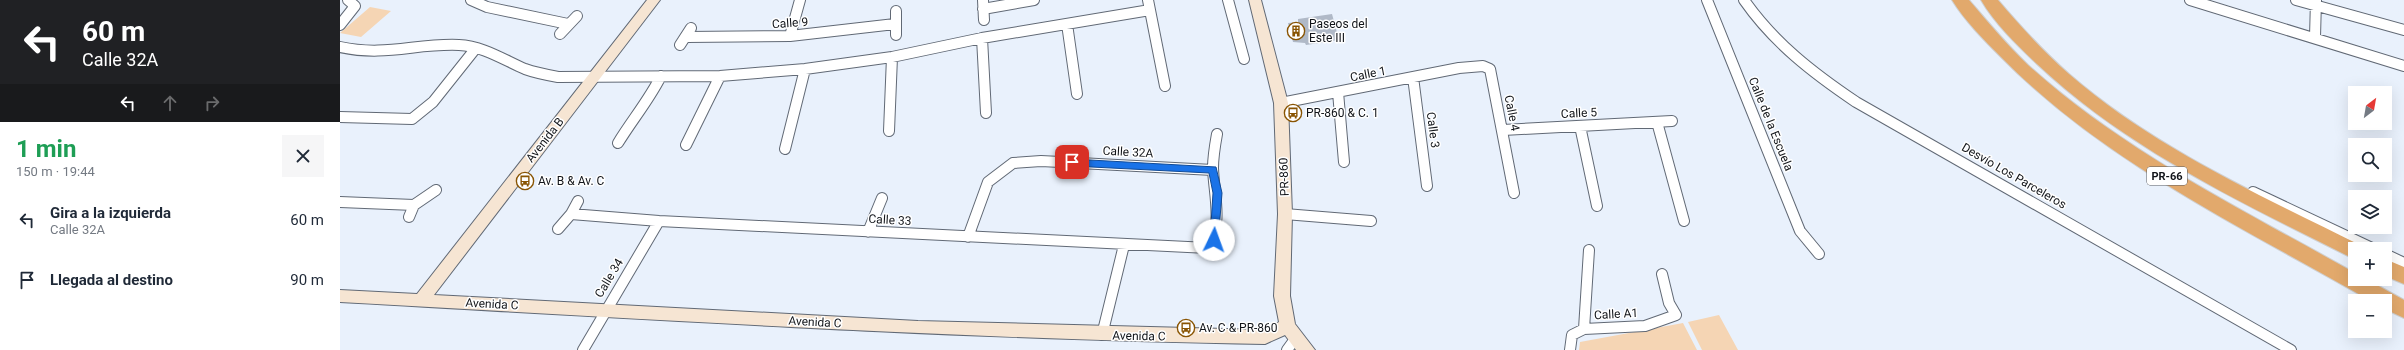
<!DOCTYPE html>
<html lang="es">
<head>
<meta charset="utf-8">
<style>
  :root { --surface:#fff; --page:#f6f6f7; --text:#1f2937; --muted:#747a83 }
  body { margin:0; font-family:Roboto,sans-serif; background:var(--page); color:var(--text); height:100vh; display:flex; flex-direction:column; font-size:15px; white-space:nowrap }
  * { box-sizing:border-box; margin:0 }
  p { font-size:13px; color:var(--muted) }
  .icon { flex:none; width:22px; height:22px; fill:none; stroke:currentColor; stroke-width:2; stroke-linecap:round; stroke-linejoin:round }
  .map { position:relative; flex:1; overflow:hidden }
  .sheet { display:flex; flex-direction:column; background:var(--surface); width:340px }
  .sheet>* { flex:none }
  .hud { background:#202124; color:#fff; overflow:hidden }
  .needle { width:26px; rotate:31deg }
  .fabs { position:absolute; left:2008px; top:86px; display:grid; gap:8px }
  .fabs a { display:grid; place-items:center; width:44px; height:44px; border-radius:0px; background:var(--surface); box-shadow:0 4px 16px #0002; font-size:20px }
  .pin { position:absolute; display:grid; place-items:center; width:34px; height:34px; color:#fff; margin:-17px; border-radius:8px; box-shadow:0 2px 6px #0006 }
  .me { position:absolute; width:44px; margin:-22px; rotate:3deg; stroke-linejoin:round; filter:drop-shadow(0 0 3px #0008) }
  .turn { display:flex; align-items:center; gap:14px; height:84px; padding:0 16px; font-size:18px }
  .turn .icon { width:52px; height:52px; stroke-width:2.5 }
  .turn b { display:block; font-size:28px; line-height:34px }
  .lanes { display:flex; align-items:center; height:38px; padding:0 16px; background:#0003; justify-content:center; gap:20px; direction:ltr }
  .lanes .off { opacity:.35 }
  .round { display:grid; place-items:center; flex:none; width:42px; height:42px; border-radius:0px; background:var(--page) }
  .headline { display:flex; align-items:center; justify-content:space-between; height:68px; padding:0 16px }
  h1 { font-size:24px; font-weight:700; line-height:30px; color:#1e9e55 }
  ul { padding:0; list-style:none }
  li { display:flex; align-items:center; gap:12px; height:60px; padding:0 16px }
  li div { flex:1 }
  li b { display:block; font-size:15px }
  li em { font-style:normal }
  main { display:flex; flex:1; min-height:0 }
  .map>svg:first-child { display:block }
</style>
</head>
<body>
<main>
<section class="sheet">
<div class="hud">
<div class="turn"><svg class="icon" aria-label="left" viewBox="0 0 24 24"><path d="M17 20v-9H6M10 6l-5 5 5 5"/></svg><div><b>60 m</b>Calle 32A</div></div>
<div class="lanes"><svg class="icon" aria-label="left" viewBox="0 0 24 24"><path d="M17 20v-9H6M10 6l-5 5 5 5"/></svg><svg class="icon off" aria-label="ahead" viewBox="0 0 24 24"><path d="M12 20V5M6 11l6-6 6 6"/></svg><svg class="icon off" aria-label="right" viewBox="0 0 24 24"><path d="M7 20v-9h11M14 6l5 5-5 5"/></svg></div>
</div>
<div class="headline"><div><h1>1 min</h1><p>150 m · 19:44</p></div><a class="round"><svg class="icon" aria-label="close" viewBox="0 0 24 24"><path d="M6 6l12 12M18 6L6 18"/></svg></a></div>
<ul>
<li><svg class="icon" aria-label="left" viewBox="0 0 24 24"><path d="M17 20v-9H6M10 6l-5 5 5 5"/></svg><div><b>Gira a la izquierda</b><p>Calle 32A</p></div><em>60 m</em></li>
<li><svg class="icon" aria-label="arrive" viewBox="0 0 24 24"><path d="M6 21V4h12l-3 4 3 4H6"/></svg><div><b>Llegada al destino</b></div><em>90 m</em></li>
</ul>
</section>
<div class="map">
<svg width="2064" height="350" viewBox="0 0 2064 350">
  <rect width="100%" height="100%" fill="#e9f1fc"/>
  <path fill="#f5d5b4" d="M30 7 51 11 21 37 0 33Z
    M1379 315 1398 350H1362L1348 322Z
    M1343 323 1357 350H1239L1240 342Z"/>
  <path fill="#b0b9c7" d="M992 14 999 40 966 45 965 43 953 42 948 23 958 22V19Z"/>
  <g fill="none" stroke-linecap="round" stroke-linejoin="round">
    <defs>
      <path id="street" d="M131 0 147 7 228 24
        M643 0 644 20
        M808 0 825 86
        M888 0 904 59
        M1367 0 1460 231 1479 254
        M1404 0C1434 43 1473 73 1516 102L1951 350
        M1850 0 2064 66
        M1956 0 2064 30
        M643 9 694 0
        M556 11V35
        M727 24 737 94
        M0 25 15 6 8 0
        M220 34 237 16
        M450 36 460 0
        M347 37 450 36 555 24
        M1975 37 1976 0
        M642 38 646 113
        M340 45 351 28
        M0 47C46 57 76 43 119 45 143 46 164 60 185 69 196 73 207 75 218 77L380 76 465 69 552 57 642 38 810 10
        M1073 77 1087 186
        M998 92 1004 162
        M941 103 1119 68 1143 66 1150 69 1174 193
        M0 117 72 119 93 102 136 48
        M1317 122 1344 221
        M1240 126 1257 206
        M1163 130 1332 121
        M549 131 552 57
        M278 143C292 120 309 100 321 76
        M346 145 380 76
        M445 149 465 69
        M1913 192 2034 249
        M0 202 74 205
        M231 214 319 221 868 248C883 222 874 196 873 168 873 157 875 145 877 134
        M945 214 1031 221
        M69 217 74 205 96 190
        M218 229 231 214 238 201
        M528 232 542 198
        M628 237 648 182 673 163 701 161 873 170
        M2045 254 2064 263
        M1244 329 1249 250
        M762 335 784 245
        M243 350 319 221
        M947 350 955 339
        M1230 350 1232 335 1244 329 1305 326 1336 315 1329 303 1322 274"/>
      <path id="secondary" d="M307 0H320L94 295 578 321 925 330 939 322 934 296 938 214 934 103 909 0H921L948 103 952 214 950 296 955 324 975 350H956L945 335 925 344C616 339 308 319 0 302V290L77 294Z"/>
      <path id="highway" d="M1612 0H1629C1648 22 1667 45 1688 65 1784 152 1903 210 2015 273V279H2026L2064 300V318L2045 309V301H2031C1904 228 1765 163 1661 57 1644 40 1625 21 1612 0Z
        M1641 0H1658C1680 26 1703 51 1729 74 1814 148 1922 196 2022 246L2023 249H2015V259L2008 256C1900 202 1786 148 1697 64 1677 45 1655 24 1641 0Z
        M2045 259 2064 267V284L2045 276Z"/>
    </defs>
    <use href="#street" stroke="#616975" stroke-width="12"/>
    <use href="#secondary" stroke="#616975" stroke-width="2"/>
    <use href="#highway" stroke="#cfd0d1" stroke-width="2"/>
    <use href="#street" stroke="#fff" stroke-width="10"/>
    <use href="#secondary" fill="#f6e5d3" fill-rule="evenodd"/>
    <use href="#highway" fill="#e2a96c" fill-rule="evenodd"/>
  </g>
  <path fill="#1a73e8" stroke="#114b97" d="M732 159 876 167 882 193 878 243H871L870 240 873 193 869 173 732 166 727 162Z"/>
  <defs>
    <symbol id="building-ring" viewBox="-11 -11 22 22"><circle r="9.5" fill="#fff" stroke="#895402" stroke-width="1.5"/><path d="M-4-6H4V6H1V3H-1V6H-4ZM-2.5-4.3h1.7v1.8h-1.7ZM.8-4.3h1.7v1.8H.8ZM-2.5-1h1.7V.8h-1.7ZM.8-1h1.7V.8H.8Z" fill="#895402"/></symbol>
    <symbol id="bus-ring" viewBox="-11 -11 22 22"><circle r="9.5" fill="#fff" stroke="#895402" stroke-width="1.5"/><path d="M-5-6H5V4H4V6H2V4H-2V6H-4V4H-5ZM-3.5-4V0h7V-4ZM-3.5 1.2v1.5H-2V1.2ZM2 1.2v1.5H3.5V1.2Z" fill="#895402"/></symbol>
  </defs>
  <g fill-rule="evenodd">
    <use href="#building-ring" x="946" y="21" width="20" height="20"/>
    <use href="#bus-ring" x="943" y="103" width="20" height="20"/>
    <use href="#bus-ring" x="175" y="171" width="20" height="20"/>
    <use href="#bus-ring" x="836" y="318" width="20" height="20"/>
  </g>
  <g text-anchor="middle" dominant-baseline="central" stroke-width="3" stroke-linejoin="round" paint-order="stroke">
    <rect fill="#fff" stroke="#585a5e" stroke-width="1" x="1807" y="167" width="40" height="18" rx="3"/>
    <g font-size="11" font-weight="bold" fill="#111419">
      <text x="1827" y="176">PR-66</text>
    </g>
    <g font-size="12" fill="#111419" stroke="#fff">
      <text transform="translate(450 23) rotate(-4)">Calle 9</text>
      <text transform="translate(1028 74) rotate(-11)">Calle 1</text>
      <text transform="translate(1172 113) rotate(79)">Calle 4</text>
      <text transform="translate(1239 113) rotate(-3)">Calle 5</text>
      <text transform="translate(1431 124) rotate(68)">Calle de la Escuela</text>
      <text transform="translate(1093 130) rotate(83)">Calle 3</text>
      <text transform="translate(205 140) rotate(-52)">Avenida B</text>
      <text transform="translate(788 152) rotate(3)">Calle 32A</text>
      <text transform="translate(1674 176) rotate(30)">Desvío Los Parceleros</text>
      <text transform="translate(944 177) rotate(-92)">PR-860</text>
      <text transform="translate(550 220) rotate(3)">Calle 33</text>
      <text transform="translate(269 278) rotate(-59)">Calle 34</text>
      <text transform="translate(152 304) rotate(3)">Avenida C</text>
      <text transform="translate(1276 314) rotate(-3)">Calle A1</text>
      <text transform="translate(475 322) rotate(3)">Avenida C</text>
      <text transform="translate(799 336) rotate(1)">Avenida C</text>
    </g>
    <g font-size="12" fill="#111419" stroke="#fff" text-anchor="start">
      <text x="969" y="24">Paseos del<tspan x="969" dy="14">Este III</tspan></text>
      <text x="966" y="113">PR-860 &amp; C. 1</text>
      <text x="198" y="181">Av. B &amp; Av. C</text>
      <text x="859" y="328">Av. C &amp; PR-860</text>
    </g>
  </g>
</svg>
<div class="fabs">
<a><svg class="needle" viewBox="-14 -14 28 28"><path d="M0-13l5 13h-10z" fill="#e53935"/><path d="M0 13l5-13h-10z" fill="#747a83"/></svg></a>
<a><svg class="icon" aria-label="search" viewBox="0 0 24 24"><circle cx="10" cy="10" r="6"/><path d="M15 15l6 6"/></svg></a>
<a><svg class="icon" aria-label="layers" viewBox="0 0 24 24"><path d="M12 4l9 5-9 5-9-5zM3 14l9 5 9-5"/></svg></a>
<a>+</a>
<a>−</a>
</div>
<div class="pin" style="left:732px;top:162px;background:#d93025"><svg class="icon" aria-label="arrive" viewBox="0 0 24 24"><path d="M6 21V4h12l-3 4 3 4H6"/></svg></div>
<svg class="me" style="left:874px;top:240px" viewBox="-20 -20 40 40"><circle r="19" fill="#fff"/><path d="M0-13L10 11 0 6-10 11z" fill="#1a73e8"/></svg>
</div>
</main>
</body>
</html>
